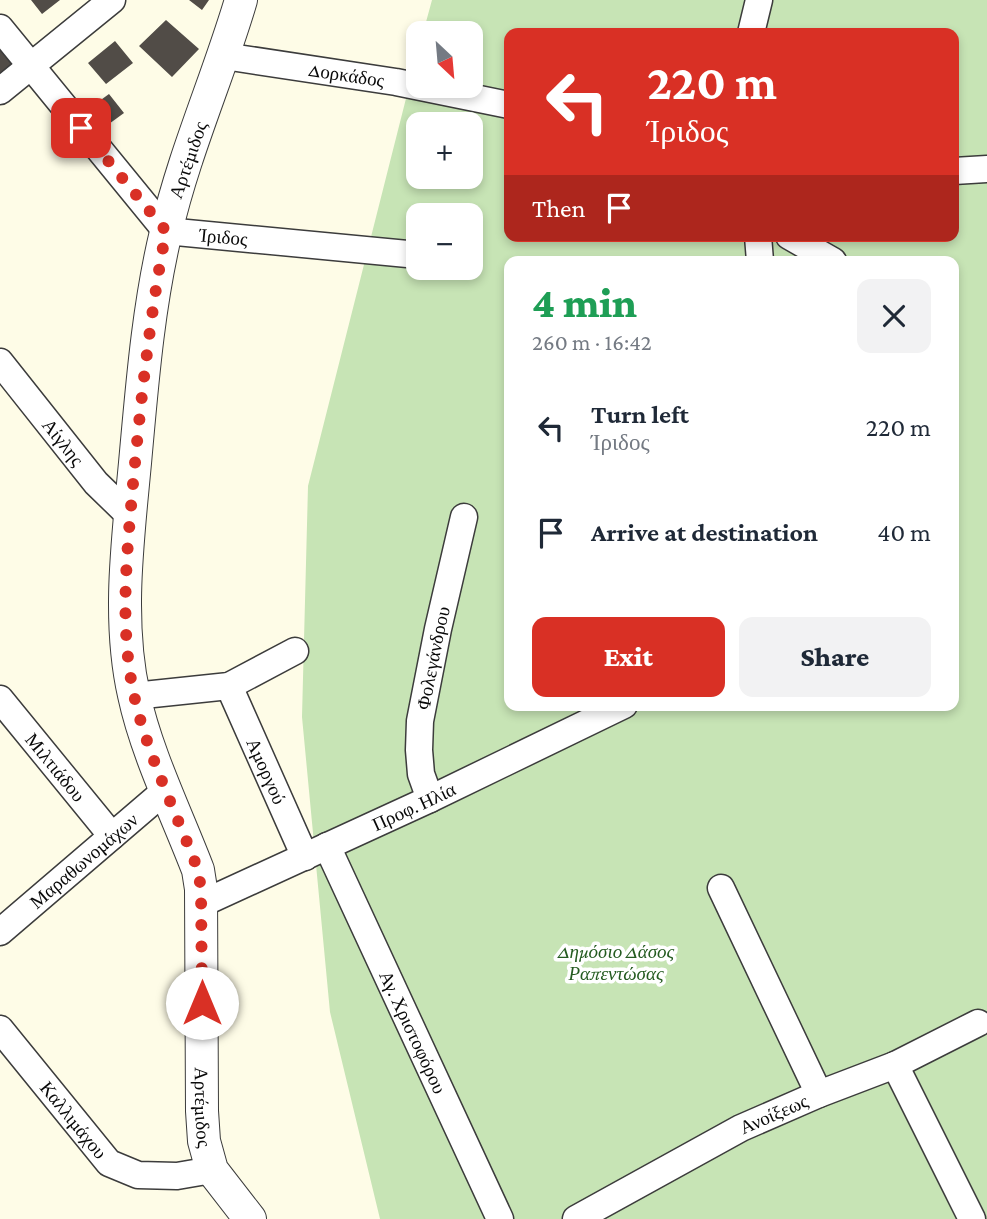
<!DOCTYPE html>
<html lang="en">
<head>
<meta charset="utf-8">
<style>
  :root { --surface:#fff; --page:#f2f2f3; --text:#1f2937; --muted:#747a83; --accent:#d93025 }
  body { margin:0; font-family:"Crimson Pro",serif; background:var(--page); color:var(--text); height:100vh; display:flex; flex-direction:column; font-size:26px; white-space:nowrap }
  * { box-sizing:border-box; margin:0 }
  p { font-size:23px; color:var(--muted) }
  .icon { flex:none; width:38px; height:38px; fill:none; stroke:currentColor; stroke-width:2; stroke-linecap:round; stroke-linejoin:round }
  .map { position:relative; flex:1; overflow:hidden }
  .panel { position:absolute; left:504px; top:256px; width:455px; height:455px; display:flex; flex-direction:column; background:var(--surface); border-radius:14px; box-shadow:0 4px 10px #0003 }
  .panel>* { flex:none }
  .banner { position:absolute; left:504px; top:28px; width:455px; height:214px; border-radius:14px; box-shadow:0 4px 10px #0003; background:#d93025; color:#fff; overflow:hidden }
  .needle { width:46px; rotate:154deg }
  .buttons { position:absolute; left:406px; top:21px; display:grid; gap:14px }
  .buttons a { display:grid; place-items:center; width:77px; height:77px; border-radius:14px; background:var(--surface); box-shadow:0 4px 10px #0003; font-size:35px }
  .pin { position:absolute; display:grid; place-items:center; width:60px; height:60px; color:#fff; margin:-30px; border-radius:14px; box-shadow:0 4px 10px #0006 }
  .me { position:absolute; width:77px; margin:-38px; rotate:0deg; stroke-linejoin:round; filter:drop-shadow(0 0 5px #0008) }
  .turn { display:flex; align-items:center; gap:24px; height:147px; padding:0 28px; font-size:32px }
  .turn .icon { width:91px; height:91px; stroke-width:2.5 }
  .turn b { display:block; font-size:49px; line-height:60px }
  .then { display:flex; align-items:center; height:66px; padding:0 28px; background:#0003; gap:14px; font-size:26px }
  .round { display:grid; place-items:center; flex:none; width:74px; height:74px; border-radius:14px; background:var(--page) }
  .overview { display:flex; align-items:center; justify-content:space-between; height:119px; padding:0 28px }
  h1 { font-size:42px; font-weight:800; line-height:52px; color:#1e9e55 }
  .action { display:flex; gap:14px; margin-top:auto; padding:14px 28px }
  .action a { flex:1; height:80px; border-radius:14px; background:var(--accent); color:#fff; font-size:28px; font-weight:800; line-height:80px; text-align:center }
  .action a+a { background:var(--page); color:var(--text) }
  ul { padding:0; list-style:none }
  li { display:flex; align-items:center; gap:21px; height:105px; padding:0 28px }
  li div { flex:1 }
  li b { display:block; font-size:26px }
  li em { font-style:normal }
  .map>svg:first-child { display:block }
</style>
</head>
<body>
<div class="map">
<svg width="987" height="1219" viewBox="0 0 987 1219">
  <rect width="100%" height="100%" fill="#fefce7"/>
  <path fill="#c7e4b5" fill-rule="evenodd" d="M432 0H987V1219H380L330 1012 302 717 308 486 418 51V86H471V33H423ZM509 33H954V236H509ZM418 124H471V177H418ZM418 215H471V268H418ZM509 261H954V705H509Z"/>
  <path fill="#514c47" d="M31 0H60L42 14Z
    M189 0H209L202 10Z
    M166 20 199 49 172 77 139 46Z
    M115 41 133 63 106 84 88 63Z
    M0 48 12 63 0 74Z
    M109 94 124 113 102 129 87 110Z"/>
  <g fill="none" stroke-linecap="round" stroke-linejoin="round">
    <defs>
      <g id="minor">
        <path id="s1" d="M0 28 166 231 418 255"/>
        <path d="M751 33 759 0"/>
        <path id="s2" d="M224 56 396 82 509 105"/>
        <path d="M0 91 112 0"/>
        <path d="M954 171 987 169"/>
        <path d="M758 236 760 261"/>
        <path d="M789 236 833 261"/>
        <path id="s3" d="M0 362 96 483 130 516"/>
        <path id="s4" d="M229 686 305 857"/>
        <path d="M134 696 229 686 295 651"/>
        <path id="s5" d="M0 699 112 836"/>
        <path id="s6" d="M430 799 421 774 419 750 420 721 438 629 464 517"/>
        <path id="s7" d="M327 846 500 1219"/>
        <path d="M721 888 819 1094"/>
        <path id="s8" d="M201 904 430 799 624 705"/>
        <path id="s9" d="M0 932 167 789"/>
        <path id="s10" d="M0 1029 109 1163 138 1175 177 1176 212 1170"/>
        <path d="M895 1065 972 1219"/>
        <path id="s11" d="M576 1219 741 1128 819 1094 895 1065 978 1023"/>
      </g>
      <g id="tertiary">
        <path id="s12" d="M241 0C218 78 184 153 166 232 148 307 142 386 135 463 128 539 117 620 134 695 146 752 177 815 198 870L201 889 202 1111 204 1141 212 1170 250 1219"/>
      </g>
    </defs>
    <use href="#minor" stroke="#3c3c3c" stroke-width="29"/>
    <use href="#tertiary" stroke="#3c3c3c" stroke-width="34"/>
    <use href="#minor" stroke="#fff" stroke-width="26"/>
    <use href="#tertiary" stroke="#fff" stroke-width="32"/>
  </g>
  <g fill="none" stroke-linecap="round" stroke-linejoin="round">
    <path stroke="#d93025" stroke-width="12" stroke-dasharray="0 21.6" d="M81 128 166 231C150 315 141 399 133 484 127 553 119 626 134 695 146 751 177 815 198 870L201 889 202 1003"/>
  </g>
  <g text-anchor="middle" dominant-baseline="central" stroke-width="7" stroke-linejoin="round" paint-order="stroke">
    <g font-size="19" fill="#090909" stroke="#fff">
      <text stroke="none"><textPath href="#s2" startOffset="124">Δορκάδος</textPath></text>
      <text transform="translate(188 160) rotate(-71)">Αρτέμιδος</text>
      <text stroke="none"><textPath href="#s1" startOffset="320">Ίριδος</textPath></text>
      <text stroke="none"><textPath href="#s3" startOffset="102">Αίγλης</textPath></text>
      <text stroke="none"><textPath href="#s6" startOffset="144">Φολεγάνδρου</textPath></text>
      <text stroke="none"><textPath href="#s5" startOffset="88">Μιλτιάδου</textPath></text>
      <text stroke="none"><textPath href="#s4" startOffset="93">Αμοργού</textPath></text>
      <text stroke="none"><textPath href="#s8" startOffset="234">Προφ. Ηλία</textPath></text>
      <text stroke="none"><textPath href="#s9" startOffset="110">Μαραθωνομάχων</textPath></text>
      <text stroke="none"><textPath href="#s7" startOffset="205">Αγ. Χριστοφόρου</textPath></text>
      <text stroke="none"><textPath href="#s12" startOffset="1134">Αρτέμιδος</textPath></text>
      <text stroke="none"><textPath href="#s11" startOffset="224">Ανοίξεως</textPath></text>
      <text stroke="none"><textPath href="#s10" startOffset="117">Καλλιμάχου</textPath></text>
    </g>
    <g font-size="19" font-style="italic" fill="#245b20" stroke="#fff">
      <text x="616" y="951">Δημόσιο Δάσος<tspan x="616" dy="22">Ραπεντώσας</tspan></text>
    </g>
  </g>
</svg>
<div class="buttons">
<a><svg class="needle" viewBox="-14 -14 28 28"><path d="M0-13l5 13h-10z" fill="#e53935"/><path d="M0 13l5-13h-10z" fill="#747a83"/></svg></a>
<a>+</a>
<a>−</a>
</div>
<div class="pin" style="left:81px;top:128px;background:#d93025"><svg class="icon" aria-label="arrive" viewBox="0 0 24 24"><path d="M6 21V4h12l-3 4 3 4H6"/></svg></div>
<svg class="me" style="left:202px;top:1003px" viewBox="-20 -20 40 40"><circle r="19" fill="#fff"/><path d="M0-13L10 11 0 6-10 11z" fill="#d93025"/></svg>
<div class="banner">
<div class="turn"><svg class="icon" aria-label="left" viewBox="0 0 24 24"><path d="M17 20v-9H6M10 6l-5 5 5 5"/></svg><div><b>220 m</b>Ίριδος</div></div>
<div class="then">Then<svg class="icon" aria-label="arrive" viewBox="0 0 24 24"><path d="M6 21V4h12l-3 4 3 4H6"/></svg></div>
</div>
<section class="panel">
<div class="overview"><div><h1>4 min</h1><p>260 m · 16:42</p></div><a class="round"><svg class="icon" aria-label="close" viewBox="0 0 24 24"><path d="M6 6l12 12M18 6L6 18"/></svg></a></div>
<ul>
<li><svg class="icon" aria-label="left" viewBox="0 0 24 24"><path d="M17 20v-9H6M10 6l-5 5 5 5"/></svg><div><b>Turn left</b><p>Ίριδος</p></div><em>220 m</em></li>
<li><svg class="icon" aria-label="arrive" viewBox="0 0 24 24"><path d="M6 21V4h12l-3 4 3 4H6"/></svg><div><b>Arrive at destination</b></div><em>40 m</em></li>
</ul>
<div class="action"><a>Exit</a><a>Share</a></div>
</section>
</div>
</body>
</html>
